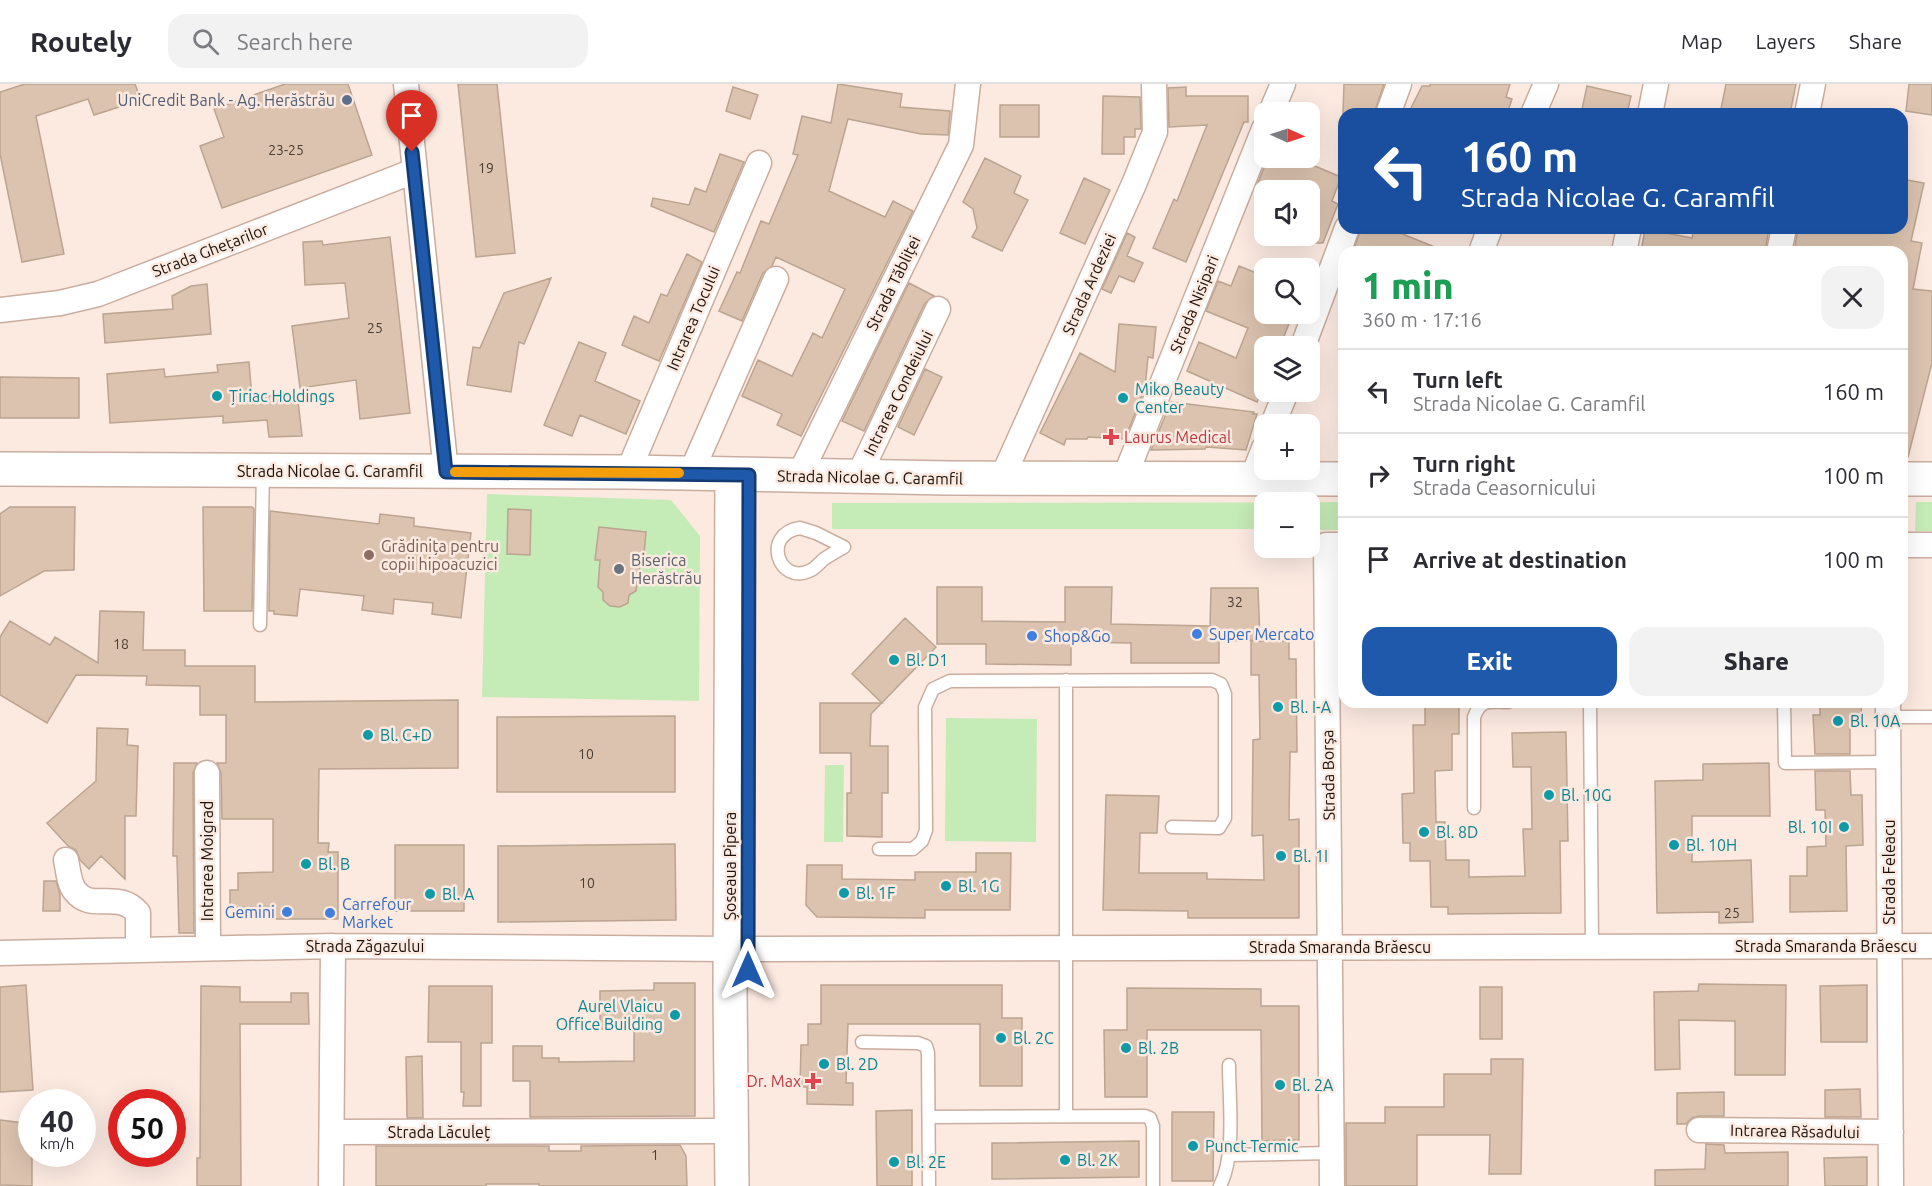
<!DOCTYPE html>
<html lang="en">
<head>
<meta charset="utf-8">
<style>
  :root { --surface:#fff; --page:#f2f2f3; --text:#2b2b33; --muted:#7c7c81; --line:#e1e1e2; --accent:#1e59ab }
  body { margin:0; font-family:Ubuntu,sans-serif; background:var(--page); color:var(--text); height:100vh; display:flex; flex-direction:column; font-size:22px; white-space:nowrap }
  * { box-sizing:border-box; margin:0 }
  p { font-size:20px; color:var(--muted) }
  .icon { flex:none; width:33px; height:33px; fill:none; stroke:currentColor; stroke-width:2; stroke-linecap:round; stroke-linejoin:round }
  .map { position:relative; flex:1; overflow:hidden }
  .details { position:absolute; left:1338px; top:162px; width:570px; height:462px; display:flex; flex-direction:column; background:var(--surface); border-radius:18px; box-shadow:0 6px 24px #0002 }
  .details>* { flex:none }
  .banner { position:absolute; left:1338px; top:24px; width:570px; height:126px; border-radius:18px; box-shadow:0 6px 24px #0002; background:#1a4fa0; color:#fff; overflow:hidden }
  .needle { width:39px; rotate:93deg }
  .controls { position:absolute; left:1254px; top:18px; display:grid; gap:12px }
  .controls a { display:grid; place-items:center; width:66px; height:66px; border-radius:12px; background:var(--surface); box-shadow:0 6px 24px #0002; font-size:30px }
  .speed { position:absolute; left:18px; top:1005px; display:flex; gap:12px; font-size:30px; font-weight:700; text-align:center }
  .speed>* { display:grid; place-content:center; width:78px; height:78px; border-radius:50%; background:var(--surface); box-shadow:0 6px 24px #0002; line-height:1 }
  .speed small { font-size:15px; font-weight:400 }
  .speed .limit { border:9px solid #d22; background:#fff; color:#111 }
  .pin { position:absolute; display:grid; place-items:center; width:51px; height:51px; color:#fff; margin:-62px -26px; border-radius:50% 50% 50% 0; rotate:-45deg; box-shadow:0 0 6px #0007 }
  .pin .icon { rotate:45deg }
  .me { position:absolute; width:66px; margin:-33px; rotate:0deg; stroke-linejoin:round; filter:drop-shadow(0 0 4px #0008) }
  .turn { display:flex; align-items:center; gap:21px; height:126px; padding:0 24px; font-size:27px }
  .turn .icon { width:78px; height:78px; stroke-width:2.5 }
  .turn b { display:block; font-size:42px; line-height:51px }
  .round { display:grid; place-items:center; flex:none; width:63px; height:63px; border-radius:18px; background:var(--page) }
  .head { display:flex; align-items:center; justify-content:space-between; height:102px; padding:0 24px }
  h1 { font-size:36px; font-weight:800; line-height:45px; color:#1e9e55 }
  .cta { display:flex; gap:12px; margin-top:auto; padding:12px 24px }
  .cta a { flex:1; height:69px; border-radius:18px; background:var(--accent); color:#fff; font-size:24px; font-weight:800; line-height:69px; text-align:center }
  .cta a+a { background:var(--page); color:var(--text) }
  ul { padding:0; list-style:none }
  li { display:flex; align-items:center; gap:18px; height:84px; padding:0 24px; border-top:2px solid var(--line) }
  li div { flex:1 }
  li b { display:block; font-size:22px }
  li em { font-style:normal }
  header { display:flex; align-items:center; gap:36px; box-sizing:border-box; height:84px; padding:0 30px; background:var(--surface); border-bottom:2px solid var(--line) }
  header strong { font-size:28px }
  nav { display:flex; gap:33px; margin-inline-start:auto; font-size:21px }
  .search { width:420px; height:54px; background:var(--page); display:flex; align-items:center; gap:15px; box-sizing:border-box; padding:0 21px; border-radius:18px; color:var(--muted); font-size:22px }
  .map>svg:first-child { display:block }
</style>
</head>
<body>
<header>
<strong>Routely</strong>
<div class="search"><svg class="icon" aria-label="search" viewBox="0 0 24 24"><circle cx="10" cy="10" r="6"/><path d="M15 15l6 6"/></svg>Search here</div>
<nav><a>Map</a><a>Layers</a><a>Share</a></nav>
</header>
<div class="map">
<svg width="1932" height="1102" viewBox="0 0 1932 1102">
  <rect width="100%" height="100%" fill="#fceae1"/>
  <path fill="#c5ebb6" d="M487 410 671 416 700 452 699 617 482 613Z
    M1264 418V445H832V419L1344 418V446H1310V418Z
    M1916 418H1932V447H1915Z
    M946 634 1037 635 1036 758 945 757Z
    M825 681H844L843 758H824Z"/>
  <path fill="#dbc3af" stroke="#bba490" stroke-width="1.5" d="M25 0H135L141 16 94 31 88 15 36 32 64 170 22 178 0 70V8Z
    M285 0H348L372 71 222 124 200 62 224 53 214 25Z
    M458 0H497L515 169 476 173Z
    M838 0 902 10 900 23 950 27V29L948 51 921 50 848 35 829 107 885 133 893 117 913 127 801 352 777 341 782 330 742 312 758 276 792 292 813 249 822 254 845 205 776 173 772 182 763 189 742 237 719 227 737 188 740 189 761 137 769 140 798 71 793 70 802 32 831 39Z
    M1344 0H1384L1374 30H1343Z
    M1430 0H1510L1506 13 1512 15 1507 30H1408L1422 2H1430Z
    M1726 0H1796L1790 30H1720Z
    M1909 0H1932V31L1906 27Z
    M1587 2 1631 12 1627 30H1581Z
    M733 3 758 11 750 35 726 27Z
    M1186 3V12H1248V38H1244L1186 178 1153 164 1174 115 1177 117 1207 41 1169 43 1168 4Z
    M1103 12 1140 13 1141 45H1135V53H1124V70H1102Z
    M1000 21H1039V53H1000Z
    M720 70 744 78 714 148 651 122 653 114 689 121 695 104 706 108Z
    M985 74 1021 92 1014 109 1028 116 1002 167 972 153 977 144 973 125 963 118Z
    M1268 74H1296L1341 93 1332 117 1338 120 1323 159H1310V106H1255Z
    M1084 94 1110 106 1085 160 1060 149Z
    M1902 95 1924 99 1911 157 1922 159 1913 205 1932 207V279L1908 373 1902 372V168H1794L1798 144H1902Z
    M1361 144H1388L1447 168H1353Z
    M1694 144H1719L1734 147 1735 144H1769L1765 168H1641L1645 145 1692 154Z
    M1127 149 1135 153 1127 172 1143 179 1134 198 1119 192 1111 209 1102 205Z
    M390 153 410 329 360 335 356 296 300 304 292 242 349 234 345 199 305 201 303 158 322 157 323 161Z
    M687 170 702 178 659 277 622 261 634 232 649 239 661 210 667 212Z
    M1239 182 1264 192V230H1293L1280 262H1264V300L1257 318 1187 287 1199 258 1236 274 1248 244 1206 227 1218 197 1231 202Z
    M551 194 524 260 519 258 511 308 467 301 473 263 480 264 504 209Z
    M909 199 934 212 925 219 864 347 842 337Z
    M207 200 211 250 105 259 103 230 173 225 172 212 191 202Z
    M1119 240 1156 243 1153 274 1148 273 1145 304 1125 355 1088 353 1087 355H1066L1064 361 1040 349 1080 269 1115 288Z
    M579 258 606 269 595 297 640 317 626 350 580 331 572 352 544 341Z
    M249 278 252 314 297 308 302 352 269 353 267 336 223 339V332L110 339 107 290 164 285 165 293 218 288 217 281Z
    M925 285 942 293 914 351 898 343Z
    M0 293 79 294V334H0Z
    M1171 318 1254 328 1253 330H1257L1246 366 1206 363 1205 365 1151 366Z
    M10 423H75L74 486 44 487 0 512V430Z
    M203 423H252L254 425 252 527H204Z
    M508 425 531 426 530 471 507 470Z
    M270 427 379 440 380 430 414 434V442L471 449 461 534 432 530 433 519 394 515 393 530 362 526 364 512 300 505 297 532 274 530V527H269Z
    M599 443 646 448 643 481H640L636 507 629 511 628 519 620 523 610 522 603 516V508L598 503 600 476H595Z
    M937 503H982V537L1065 538V503H1112L1111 540 1210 542 1211 504H1258L1260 556 1219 557V579H1131V559L1071 558V581L986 580V560H937Z
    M100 527 144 528 143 566H185V582H255V618L458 616V684L319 685 318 759H329L328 768H338V835H273V822L230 824V806H238V789L273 788V735H222L221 689 217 679H226V631H200V602L146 601 147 592 76 591 47 639 0 611V553L10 537 50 561 55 553 98 579Z
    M905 534 936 563 871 630 870 662H888V709H882V753L847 752V709H851V669H820V619H882L852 590Z
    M1251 557H1289V575H1296L1297 668H1290L1289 736 1299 735V834H1188V827L1103 826 1106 711 1159 712 1157 749H1140L1139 789H1207V795L1264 796 1263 751 1252 752 1253 656 1260 655 1259 591H1251Z
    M1425 618H1459V650H1452V686L1435 687 1436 738H1445L1446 776H1469V793L1525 792 1523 745H1532L1531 683H1513L1512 649 1566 648 1568 757H1560L1561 829 1448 830V823H1431L1430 777H1410V759H1403L1402 710 1414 709 1413 641H1425Z
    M1820 618H1861L1862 642 1850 643V670H1815L1813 631H1820Z
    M675 632V708H497V633Z
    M97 644 128 645 127 661 138 662 136 732H125V795L101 772 89 785 80 776 76 766 68 762 47 739 96 697Z
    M174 679H197L193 689 194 849H179L177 772H173Z
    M1769 679 1770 732H1692V778L1751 776 1753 838 1719 839V828L1657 829 1655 697 1703 696V680Z
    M1815 687H1850L1851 711H1862L1863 761 1846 762 1847 827 1790 828V792H1807V763L1826 762 1825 726H1816Z
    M675 760 676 836 498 838V762Z
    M395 761H464V827H395Z
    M976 769H1011L1010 826H925V834L817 833 806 821 807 781H842V795L915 796V788H976Z
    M44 797H56L60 810V827H43Z
    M654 899H695V1032L530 1033V997H513V962H542V974H559V978L634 977V944L600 945V907L654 906Z
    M1699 900 1786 901 1785 991H1735V937L1679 936 1680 985 1655 986 1654 908 1698 907Z
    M26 901 33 1006 0 1008V903Z
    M821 901H1002V934H1022V1002H980V940H848L846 999H853V1021L807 1020V1003H800L801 961H808V940H821Z
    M1867 901V958H1821L1820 902Z
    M201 902 240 903V918H291V909H308L309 940H240L241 1102H197V1074H200Z
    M429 902H492V959H481V1022H463L464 1008H461V958H428Z
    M1480 903H1502V955H1480Z
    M1127 904 1261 905V922H1299V1056L1262 1057 1261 946H1147V1013H1105L1104 946H1127Z
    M422 972 423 1034H407L406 973Z
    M1491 975H1523L1521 1090H1489L1490 1051H1417V1102H1346V1039H1385V1023H1444V990H1491Z
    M1860 1005 1861 1033H1825V1006Z
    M1724 1008V1032H1699L1692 1034 1686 1040H1677V1009Z
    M912 1026V1102H877L876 1027Z
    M1172 1028H1214L1213 1097H1172Z
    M0 1036 32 1040V1102L0 1101Z
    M1139 1057V1093L992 1095V1059Z
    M1706 1060 1724 1061 1725 1069 1788 1068V1102H1655V1086L1705 1085Z
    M680 1061 686 1072 687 1102H539V1100H486V1102H376V1062H549V1067H581V1062Z
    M1867 1073V1102H1825L1824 1074Z"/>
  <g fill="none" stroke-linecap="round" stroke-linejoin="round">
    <defs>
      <path id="service" d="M800 444 816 449 844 463C837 467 830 471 824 475 819 479 815 485 809 487 779 501 761 450 800 444Z
        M260 541 263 387
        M1590 618 1592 863
        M1784 618 1785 679 1888 678
        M1888 633H1932
        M1474 724V633C1481 614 1490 618 1508 618
        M879 765H913L922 757 926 746 925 623 933 605 950 597 1212 596 1221 600 1225 610V734L1219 744 1172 743
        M862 958 918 959 926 962 928 969 929 1102
        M1066 1031V596
        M930 1033 1145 1032 1150 1034 1153 1042V1102
        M1229 1071 1331 1069
        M1220 1102C1236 1070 1229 1018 1229 981"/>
      <path id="minor" d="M406 0 446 388
        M1271 28 1283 0
        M1388 30 1399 0
        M1533 30 1546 0
        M1650 30 1656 0
        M1807 30 1813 0
        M1481 168 1490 144
        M1624 168 1629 144
        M1779 168 1784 144
        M0 226 60 219 98 210 414 87
        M1303 262 1347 144
        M1273 340 1286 308
        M628 388 759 79
        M691 389 776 195
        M799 392 961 61 968 0
        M858 393 938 225
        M1002 394 1134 100 1155 48 1154 0
        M1124 395 1264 45
        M1252 395 1264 364
        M1902 461H1932
        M1888 618 1891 1102
        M207 689 208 864
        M66 776C68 785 69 800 75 807 92 829 117 805 138 829V866
        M748 865 1932 862
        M0 869 333 862 730 865
        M1699 1046 1891 1048
        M332 1048 732 1047
        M331 1102 333 862
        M1332 1102 1326 461H1344"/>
      <path id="secondary" d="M0 385 628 388 949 394 1344 395
        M1902 395H1932
        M732 1102 730 907 732 390"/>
    </defs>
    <use href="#service" stroke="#caad9f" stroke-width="15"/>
    <use href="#minor" stroke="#caad9f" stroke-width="27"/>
    <use href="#secondary" stroke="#caad9f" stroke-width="36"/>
    <use href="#service" stroke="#fff" stroke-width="12"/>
    <use href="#minor" stroke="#fff" stroke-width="24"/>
    <use href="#secondary" stroke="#fff" stroke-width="33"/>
  </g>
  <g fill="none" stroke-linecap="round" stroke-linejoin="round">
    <defs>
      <path id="route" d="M412 68 446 388 749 391 748 886"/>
    </defs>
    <use href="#route" stroke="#143a6f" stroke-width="15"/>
    <use href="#route" stroke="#1e59ab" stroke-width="10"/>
    <path stroke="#f59e0b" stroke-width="10" d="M455 388 679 389"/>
  </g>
  <circle fill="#5c6f8a" stroke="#fceae1" stroke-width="2" cx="347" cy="16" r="6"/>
  <g fill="#0f9aa8" stroke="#fceae1" stroke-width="2">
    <circle cx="217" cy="312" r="6"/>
    <circle cx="1123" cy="314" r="6"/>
    <circle cx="894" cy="576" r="6"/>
    <circle cx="1278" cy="623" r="6"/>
    <circle cx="1838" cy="637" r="6"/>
    <circle cx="368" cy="651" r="6"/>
    <circle cx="1549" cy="711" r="6"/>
    <circle cx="1844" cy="743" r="6"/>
    <circle cx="1424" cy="748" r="6"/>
    <circle cx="1674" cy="761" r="6"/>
    <circle cx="1281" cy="772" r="6"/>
    <circle cx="306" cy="780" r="6"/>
    <circle cx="946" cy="802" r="6"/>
    <circle cx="844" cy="809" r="6"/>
    <circle cx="430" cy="810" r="6"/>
    <circle cx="675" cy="931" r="6"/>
    <circle cx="1001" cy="954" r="6"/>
    <circle cx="1126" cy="964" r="6"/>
    <circle cx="824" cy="980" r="6"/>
    <circle cx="1280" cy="1001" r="6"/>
    <circle cx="1193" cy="1062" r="6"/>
    <circle cx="1065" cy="1076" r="6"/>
    <circle cx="894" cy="1078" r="6"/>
  </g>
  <g fill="#e0444e" stroke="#fceae1" stroke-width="2">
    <path d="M1108 344h6v6h6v6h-6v6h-6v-6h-6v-6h6z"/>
    <path d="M810 988h6v6h6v6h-6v6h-6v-6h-6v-6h6z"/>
  </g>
  <circle fill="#8d6e63" stroke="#fceae1" stroke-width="2" cx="369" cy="471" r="6"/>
  <circle fill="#6b7280" stroke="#fceae1" stroke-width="2" cx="619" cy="485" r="6"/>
  <g fill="#3f7fe0" stroke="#fceae1" stroke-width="2">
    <circle cx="1197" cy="550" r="6"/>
    <circle cx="1032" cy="552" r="6"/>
    <circle cx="287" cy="828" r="6"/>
    <circle cx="330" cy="829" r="6"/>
  </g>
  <g text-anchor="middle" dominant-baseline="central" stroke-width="5" stroke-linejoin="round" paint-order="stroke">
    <g font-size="14" fill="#4a3d34">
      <text x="286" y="66">23-25</text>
      <text x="486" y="84">19</text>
      <text x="375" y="244">25</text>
      <text x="1235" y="518">32</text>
      <text x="121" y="560">18</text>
      <text x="586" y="670">10</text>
      <text x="587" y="799">10</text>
      <text x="1732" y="829">25</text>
      <text x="655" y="1071">1</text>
    </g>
    <g font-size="16" fill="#4e5e75" stroke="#fceae1" text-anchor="end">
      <text x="335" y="16">UniCredit Bank - Ag. Herăstrău</text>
    </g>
    <g font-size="16" fill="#1a100b" stroke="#fceae1">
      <text transform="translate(210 166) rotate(-21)">Strada Ghețarilor</text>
      <text transform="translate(893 199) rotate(-64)">Strada Tăbliței</text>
      <text transform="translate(1089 200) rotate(-66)">Strada Ardeziei</text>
      <text transform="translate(1194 220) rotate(-68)">Strada Nisipari</text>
      <text transform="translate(693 234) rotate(-67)">Intrarea Tocului</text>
      <text transform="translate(898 309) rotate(-64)">Intrarea Condeiului</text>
      <text x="330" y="387">Strada Nicolae G. Caramfil</text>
      <text transform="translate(870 393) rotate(1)">Strada Nicolae G. Caramfil</text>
      <text transform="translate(1328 691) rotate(-91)">Strada Borșa</text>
      <text transform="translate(207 777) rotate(-90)">Intrarea Moigrad</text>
      <text transform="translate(730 782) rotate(-90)">Șoseaua Pipera</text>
      <text transform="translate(1889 788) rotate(-90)">Strada Feleacu</text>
      <text x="365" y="862">Strada Zăgazului</text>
      <text x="1826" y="862">Strada Smaranda Brăescu</text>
      <text x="1340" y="863">Strada Smaranda Brăescu</text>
      <text transform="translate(1795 1047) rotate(1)">Intrarea Răsadului</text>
      <text x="439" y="1048">Strada Lăculeț</text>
    </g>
    <g font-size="16" fill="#0d838f" stroke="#fceae1" text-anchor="start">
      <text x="1135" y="305">Miko Beauty<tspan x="1135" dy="18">Center</tspan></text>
      <text x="229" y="312">Țiriac Holdings</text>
      <text x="906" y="576">Bl. D1</text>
      <text x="1290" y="623">Bl. I-A</text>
      <text x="1850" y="637">Bl. 10A</text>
      <text x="380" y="651">Bl. C+D</text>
      <text x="1561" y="711">Bl. 10G</text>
      <text x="1832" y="743" text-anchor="end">Bl. 10I</text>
      <text x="1436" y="748">Bl. 8D</text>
      <text x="1686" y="761">Bl. 10H</text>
      <text x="1293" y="772">Bl. 1I</text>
      <text x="318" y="780">Bl. B</text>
      <text x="958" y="802">Bl. 1G</text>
      <text x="856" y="809">Bl. 1F</text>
      <text x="442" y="810">Bl. A</text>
      <text x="663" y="922" text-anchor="end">Aurel Vlaicu<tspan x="663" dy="18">Office Building</tspan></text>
      <text x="1013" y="954">Bl. 2C</text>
      <text x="1138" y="964">Bl. 2B</text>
      <text x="836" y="980">Bl. 2D</text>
      <text x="1292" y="1001">Bl. 2A</text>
      <text x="1205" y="1062">Punct Termic</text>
      <text x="1077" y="1076">Bl. 2K</text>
      <text x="906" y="1078">Bl. 2E</text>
    </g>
    <g font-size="16" fill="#be3a42" stroke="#fceae1" text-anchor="start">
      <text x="1124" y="353">Laurus Medical</text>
      <text x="801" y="997" text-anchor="end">Dr. Max</text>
    </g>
    <g font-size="16" fill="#785e54" stroke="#fceae1" text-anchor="start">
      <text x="381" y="462">Grădinița pentru<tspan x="381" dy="18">copii hipoacuzici</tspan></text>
    </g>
    <g font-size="16" fill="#5b616d" stroke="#fceae1" text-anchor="start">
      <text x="631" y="476">Biserica<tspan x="631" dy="18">Herăstrău</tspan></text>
    </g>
    <g font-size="16" fill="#366cbe" stroke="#fceae1" text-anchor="start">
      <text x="1209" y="550">Super Mercato</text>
      <text x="1044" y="552">Shop&amp;Go</text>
      <text x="342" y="820">Carrefour<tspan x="342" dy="18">Market</tspan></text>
      <text x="275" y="828" text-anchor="end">Gemini</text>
    </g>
  </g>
</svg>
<div class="controls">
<a><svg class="needle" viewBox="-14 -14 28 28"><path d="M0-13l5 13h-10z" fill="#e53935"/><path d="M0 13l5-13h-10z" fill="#7c7c81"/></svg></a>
<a><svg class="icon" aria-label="sound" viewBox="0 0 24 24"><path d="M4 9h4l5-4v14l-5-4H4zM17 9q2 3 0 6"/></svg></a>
<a><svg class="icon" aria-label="search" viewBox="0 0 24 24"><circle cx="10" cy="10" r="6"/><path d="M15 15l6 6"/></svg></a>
<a><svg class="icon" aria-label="layers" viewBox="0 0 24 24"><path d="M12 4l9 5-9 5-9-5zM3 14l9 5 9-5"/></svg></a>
<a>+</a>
<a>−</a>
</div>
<div class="speed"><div>40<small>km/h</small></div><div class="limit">50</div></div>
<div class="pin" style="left:412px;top:68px;background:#d93025"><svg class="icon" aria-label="arrive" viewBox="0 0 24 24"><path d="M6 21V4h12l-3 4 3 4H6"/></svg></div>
<svg class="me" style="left:748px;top:886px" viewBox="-20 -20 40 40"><path d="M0-17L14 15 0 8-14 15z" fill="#1e59ab" stroke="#fff" stroke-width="4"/></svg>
<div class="banner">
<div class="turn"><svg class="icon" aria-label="left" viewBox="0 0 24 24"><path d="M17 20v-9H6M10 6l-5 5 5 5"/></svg><div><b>160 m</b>Strada Nicolae G. Caramfil</div></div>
</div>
<section class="details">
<div class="head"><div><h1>1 min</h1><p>360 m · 17:16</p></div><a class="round"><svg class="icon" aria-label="close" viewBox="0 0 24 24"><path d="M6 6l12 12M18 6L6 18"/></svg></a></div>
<ul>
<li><svg class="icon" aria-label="left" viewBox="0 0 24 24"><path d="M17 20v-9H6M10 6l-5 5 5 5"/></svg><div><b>Turn left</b><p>Strada Nicolae G. Caramfil</p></div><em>160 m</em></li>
<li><svg class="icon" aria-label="right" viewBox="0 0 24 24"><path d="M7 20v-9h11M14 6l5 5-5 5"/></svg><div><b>Turn right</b><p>Strada Ceasornicului</p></div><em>100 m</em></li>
<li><svg class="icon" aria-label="arrive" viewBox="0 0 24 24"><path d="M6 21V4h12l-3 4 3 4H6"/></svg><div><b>Arrive at destination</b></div><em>100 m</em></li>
</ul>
<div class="cta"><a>Exit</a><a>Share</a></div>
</section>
</div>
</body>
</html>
